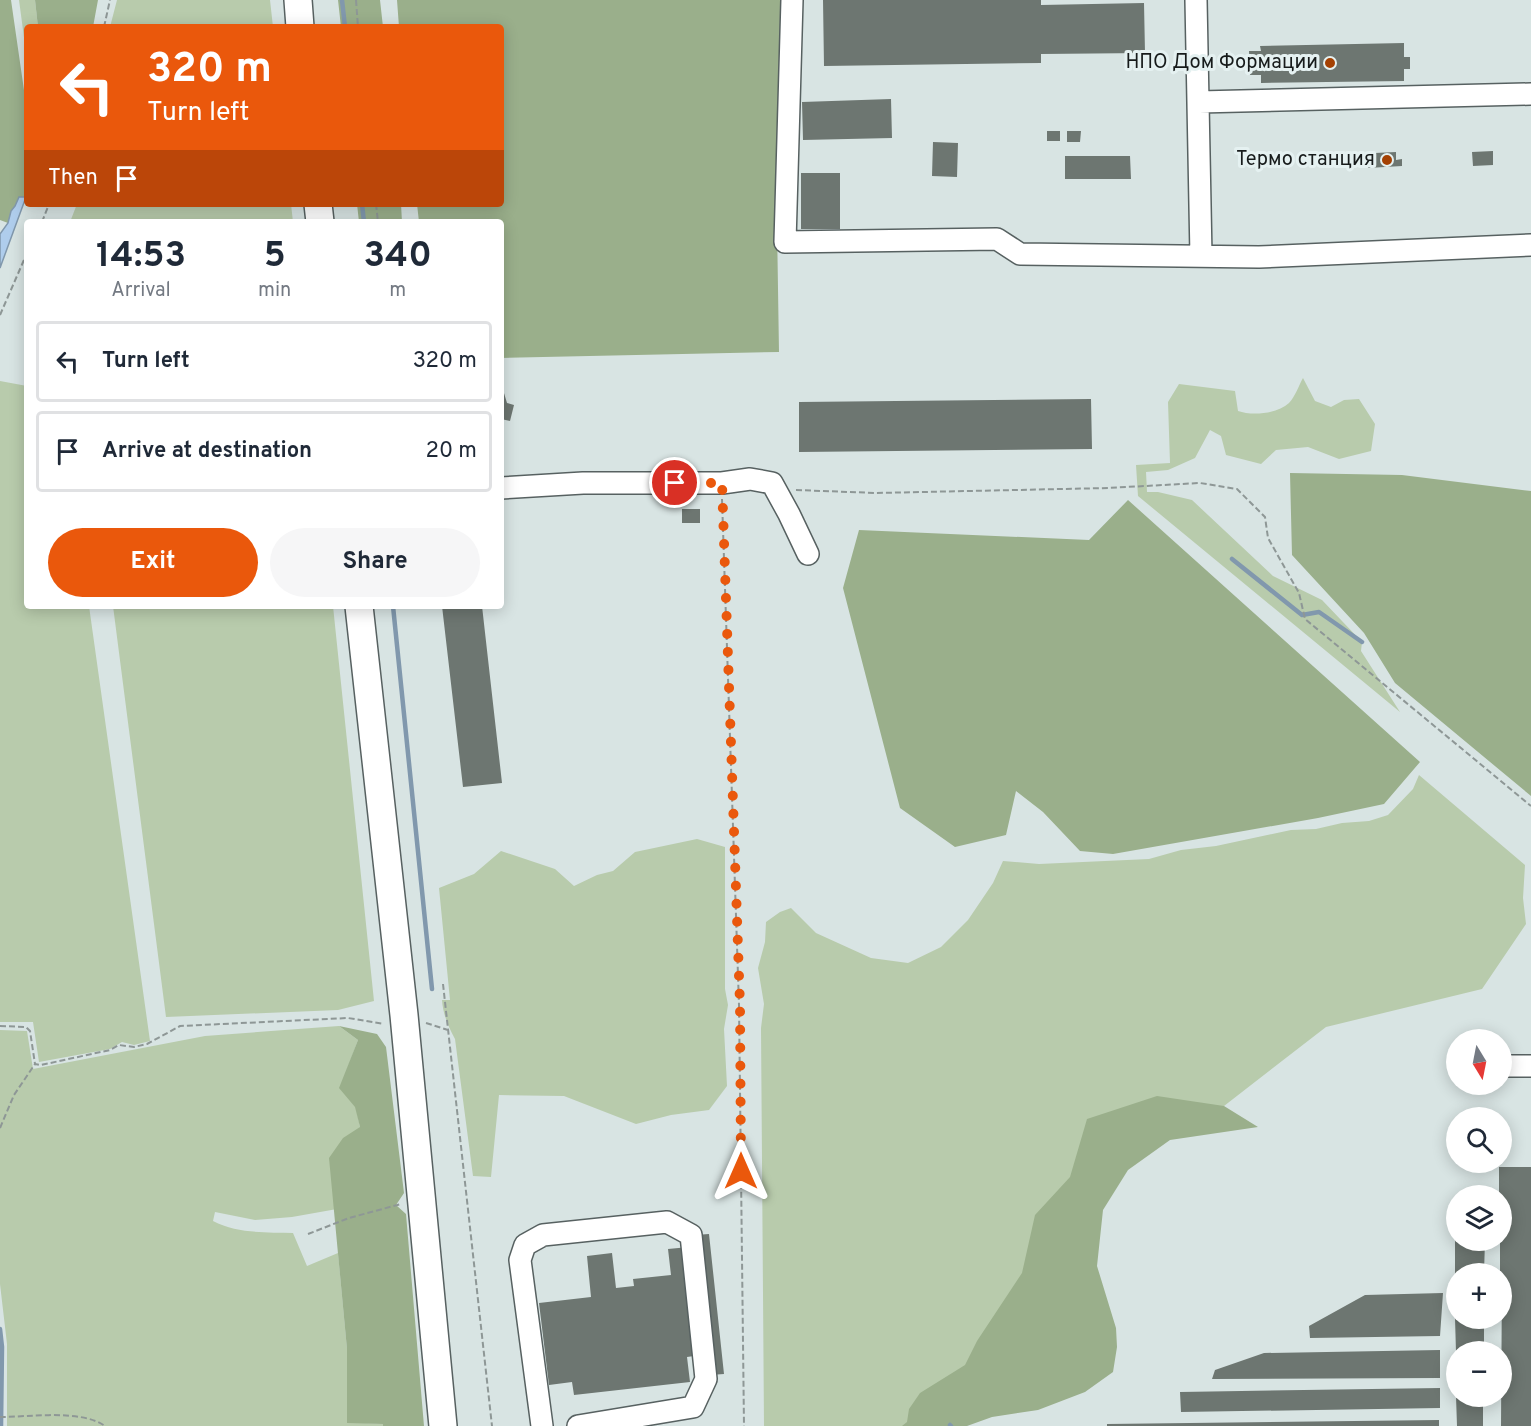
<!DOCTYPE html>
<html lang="en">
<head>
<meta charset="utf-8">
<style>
  :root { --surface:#fff; --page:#f6f6f7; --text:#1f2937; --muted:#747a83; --line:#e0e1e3; --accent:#ea580c }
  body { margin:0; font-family:Overpass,sans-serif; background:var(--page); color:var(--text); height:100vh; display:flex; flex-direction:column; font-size:22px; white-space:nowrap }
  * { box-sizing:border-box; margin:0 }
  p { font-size:20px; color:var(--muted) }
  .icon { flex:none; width:33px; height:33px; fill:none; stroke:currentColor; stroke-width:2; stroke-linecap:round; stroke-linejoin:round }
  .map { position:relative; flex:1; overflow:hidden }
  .drawer { position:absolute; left:24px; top:219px; width:480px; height:390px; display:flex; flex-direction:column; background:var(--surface); border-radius:6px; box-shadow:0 3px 15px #0003 }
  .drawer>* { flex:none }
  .hud { position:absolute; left:24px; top:24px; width:480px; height:183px; border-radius:6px; box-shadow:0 3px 15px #0003; background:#ea580c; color:#fff; overflow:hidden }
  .needle { width:39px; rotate:170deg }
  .fabs { position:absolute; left:1446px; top:1029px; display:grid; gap:12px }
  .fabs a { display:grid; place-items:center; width:66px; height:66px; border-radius:50%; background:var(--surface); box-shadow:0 3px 15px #0003; font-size:30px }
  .pin { position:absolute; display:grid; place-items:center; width:51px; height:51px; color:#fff; margin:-26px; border:3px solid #fff; border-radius:50%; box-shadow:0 2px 6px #0007 }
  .me { position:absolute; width:66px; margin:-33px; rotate:0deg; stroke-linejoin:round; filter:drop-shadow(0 0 4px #0008) }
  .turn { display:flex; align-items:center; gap:21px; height:126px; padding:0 24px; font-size:27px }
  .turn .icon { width:78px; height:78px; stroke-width:2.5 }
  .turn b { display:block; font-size:42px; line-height:51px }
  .then { display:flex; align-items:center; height:57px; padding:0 24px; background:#0003; gap:12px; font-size:22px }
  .eta { display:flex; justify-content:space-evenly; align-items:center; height:102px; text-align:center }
  .eta b { font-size:36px; font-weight:700; line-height:42px }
  .button { display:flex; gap:12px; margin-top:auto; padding:12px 24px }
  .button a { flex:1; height:69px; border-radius:36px; background:var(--accent); color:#fff; font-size:24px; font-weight:700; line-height:69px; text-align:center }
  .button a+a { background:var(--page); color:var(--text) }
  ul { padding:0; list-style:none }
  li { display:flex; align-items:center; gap:18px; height:81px; margin:0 12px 9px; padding:0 12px; border:3px solid var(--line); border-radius:6px }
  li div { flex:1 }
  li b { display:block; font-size:22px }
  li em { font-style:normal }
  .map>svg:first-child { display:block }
</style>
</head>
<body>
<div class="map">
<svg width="1531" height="1426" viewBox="0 0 1531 1426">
  <rect width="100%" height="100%" fill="#d8e4e3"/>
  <path fill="#b8cbac" d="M19 0H35L38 27H27V60Z
    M117 0H270L273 27H110Z
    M77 204H291L293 222H70Z
    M1303 378 1315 401 1331 407 1344 400 1359 399 1375 424 1371 451 1339 459 1308 447 1276 450 1261 464 1226 455 1221 436 1210 430 1195 458 1168 470 1146 472 1147 492H1158L1192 500 1273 576 1322 600 1362 642 1361 651 1400 712 1138 496 1136 465 1170 463 1168 402 1179 384 1235 391 1238 411C1252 416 1277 414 1289 403 1295 397 1299 385 1303 378Z
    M0 381 27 386V606H89L150 1041 134 1045 122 1042 110 1049 39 1062 33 1022H0Z
    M113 606H333L374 1001 338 1010 166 1017Z
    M1419 775 1525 865 1523 898 1526 924 1482 989 1326 1027 1224 1106 1160 1116 949 1426H764L761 1028 764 1004 758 968 765 942 766 922 780 912 791 908 816 933 871 958 908 963 941 947 968 920 993 883 1003 861 1039 864 1149 859 1181 850 1216 846 1291 830 1316 829 1342 823 1369 821 1388 815 1413 789Z
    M697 839 725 847V989L728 1005 724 1029 727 1086 709 1110 671 1115 636 1124 564 1096 499 1095 491 1177 473 1176 455 1039C448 1026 443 1014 442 1000H450L439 888 474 874 501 851 555 869 574 886 597 875 613 871 635 852Z
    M339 1026 358 1040 340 1088 356 1107 360 1127 337 1209 292 1217 255 1220 215 1212 213 1221C238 1234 266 1232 293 1233L307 1266 338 1253 347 1349V1422L383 1424V1426H7V1344L0 1284V1030L27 1031 33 1069 205 1036Z"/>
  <path fill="#9aaf8b" d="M0 0H11L27 111 26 197H19C15 208 11 211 8 223L0 220Z
    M35 0H98L93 27H38Z
    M338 0H380L383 27H341Z
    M397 0H785L776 161 779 352 501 358V222H419L417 204H501V27H399Z
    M357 204H401L402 222H359Z
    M1290 473 1402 475 1531 491V796L1395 683 1364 633 1292 555Z
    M1128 500 1420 762 1384 804 1318 818 1113 854 1080 851 1043 812 1016 791 1006 835 955 847 900 808 843 588 859 530 1089 540Z
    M339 1026 377 1034 386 1047 404 1193 396 1205 406 1214 424 1426H383V1424L347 1423V1349L329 1158 343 1138 360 1127 355 1107 339 1088 358 1040Z
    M1157 1096 1224 1106 1258 1127 1170 1140 1128 1170 1103 1210 1097 1266 1116 1328 1117 1347 1113 1372 1085 1392 1038 1410 992 1417 967 1426H902L907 1422 909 1409 920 1393 965 1365 977 1341 1022 1273 1035 1215 1070 1177 1087 1119Z"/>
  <path fill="#afcdec" stroke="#8198ad" stroke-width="1.5" d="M19 197H26L0 268V234L8 223 11 211 15 206Z"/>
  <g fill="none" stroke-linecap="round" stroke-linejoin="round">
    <path stroke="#8198ad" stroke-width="4.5" d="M342 0 345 27
      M362 204 364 222
      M1232 559 1302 615 1319 612 1362 642
      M393 606 432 989
      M0 1329 2 1347 1 1426
      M950 1425 951 1426"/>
  </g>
  <path fill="#6d7671" d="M823 0H1041V5L1144 3 1145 53 1041 54V63L824 66Z
    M1404 43V57H1410V69H1404V81L1261 83V75H1250L1249 51H1261L1260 46Z
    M891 99 892 138 803 140 802 102Z
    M1047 131H1060V141H1047Z
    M1067 131H1081L1080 142H1067Z
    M933 142 958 143 957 177 932 176Z
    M1493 151V165L1473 166 1472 152Z
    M1396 152V160L1402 159V166L1368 168V160H1375V153Z
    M1065 156H1130L1131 179H1065Z
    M801 173H840V229H801Z
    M501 383 507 403 514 405 510 421 501 419Z
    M1091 399 1092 449 799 452V402Z
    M682 509H700V523H682Z
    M442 606H482L502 783 463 787Z
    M1499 1167H1531V1426H1501L1502 1274H1500V1240H1502V1196H1499Z
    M709 1234 724 1374 710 1375 695 1235Z
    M1455 1240H1485L1484 1274H1455Z
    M689 1247 701 1355 687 1357 690 1382 574 1395 572 1382 549 1385 539 1303 591 1297 587 1256 612 1253 616 1288 634 1286 633 1279 671 1275 668 1249Z
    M1443 1293 1440 1336 1310 1338 1309 1326 1365 1295Z
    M1455 1318H1484V1352H1456Z
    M1440 1350V1378L1212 1379 1215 1370 1264 1353Z
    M1440 1388V1408L1181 1412 1180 1392Z
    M1456 1396H1483V1426H1457Z
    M1439 1420V1426H1107V1424Z"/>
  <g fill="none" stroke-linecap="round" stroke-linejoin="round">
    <defs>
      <path id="minor" d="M792 0 785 242 997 239 1020 254 1259 257 1531 245
        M1196 0 1201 256
        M1199 102 1531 94
        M501 488 583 483H722L750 479 772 483 789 514 808 554
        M1507 1066H1531
        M542 1426 520 1260 525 1245 543 1235 667 1222 691 1235 706 1379 693 1407 578 1426"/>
      <path id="major" d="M298 0 300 27
        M318 204 320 222
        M359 606 404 1015 443 1426"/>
    </defs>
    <use href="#minor" stroke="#576161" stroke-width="24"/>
    <use href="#major" stroke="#576161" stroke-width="30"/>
    <path stroke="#8e9796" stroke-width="2" stroke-dasharray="6 3" stroke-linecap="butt" d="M356 0 358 27
      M104 27 110 0
      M376 204 378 222
      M42 222 49 204
      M0 315 27 253
      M796 490 876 493 1108 488 1200 483 1237 489 1265 517 1268 538 1299 593 1305 619 1531 806
      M722 499 739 1005 744 1426
      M443 984 492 1426
      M426 1023 448 1030
      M0 1026 26 1027 30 1031 35 1064 41 1065 110 1050 119 1045 134 1047 147 1044 180 1026 348 1018 384 1024
      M0 1128 14 1095 35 1064
      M308 1234 349 1218 401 1204
      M0 1417C29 1417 81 1409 105 1426"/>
    <use href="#minor" stroke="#fff" stroke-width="21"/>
    <use href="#major" stroke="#fff" stroke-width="27"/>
  </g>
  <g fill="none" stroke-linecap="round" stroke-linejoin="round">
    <path stroke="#ea580c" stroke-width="10" stroke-dasharray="0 18" d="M675 483H722L740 1005 741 1171"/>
  </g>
  <g fill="#a44103" stroke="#e5f1f1" stroke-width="2">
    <circle cx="1330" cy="63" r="6"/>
    <circle cx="1387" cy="160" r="6"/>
  </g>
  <g text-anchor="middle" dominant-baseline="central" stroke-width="6" stroke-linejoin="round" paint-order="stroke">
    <g font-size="20" fill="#171b1b" stroke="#e5f1f1" text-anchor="end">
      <text x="1318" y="63">НПО Дом Формации</text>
      <text x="1375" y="160">Термо станция</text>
    </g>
  </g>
</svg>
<div class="fabs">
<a><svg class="needle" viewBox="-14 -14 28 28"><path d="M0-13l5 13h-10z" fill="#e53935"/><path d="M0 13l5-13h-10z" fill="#747a83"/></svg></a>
<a><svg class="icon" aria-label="search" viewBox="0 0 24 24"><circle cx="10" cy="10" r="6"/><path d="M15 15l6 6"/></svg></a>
<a><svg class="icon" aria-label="layers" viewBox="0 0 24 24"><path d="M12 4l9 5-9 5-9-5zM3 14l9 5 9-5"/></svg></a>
<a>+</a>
<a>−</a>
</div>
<div class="pin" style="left:675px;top:483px;background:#d93025"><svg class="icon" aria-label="arrive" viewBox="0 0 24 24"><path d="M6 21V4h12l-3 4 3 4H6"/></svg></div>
<svg class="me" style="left:741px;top:1171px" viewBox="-20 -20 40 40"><path d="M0-17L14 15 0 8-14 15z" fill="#ea580c" stroke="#fff" stroke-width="4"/></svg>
<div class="hud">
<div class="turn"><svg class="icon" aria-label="left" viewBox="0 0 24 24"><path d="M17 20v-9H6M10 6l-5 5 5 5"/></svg><div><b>320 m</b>Turn left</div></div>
<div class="then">Then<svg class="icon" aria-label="arrive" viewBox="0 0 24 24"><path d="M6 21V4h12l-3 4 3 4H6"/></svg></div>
</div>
<section class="drawer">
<div class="eta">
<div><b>14:53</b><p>Arrival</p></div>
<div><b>5</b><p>min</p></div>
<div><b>340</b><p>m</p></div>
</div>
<ul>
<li><svg class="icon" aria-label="left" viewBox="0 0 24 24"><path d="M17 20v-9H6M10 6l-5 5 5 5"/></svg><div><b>Turn left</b></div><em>320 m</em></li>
<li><svg class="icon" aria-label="arrive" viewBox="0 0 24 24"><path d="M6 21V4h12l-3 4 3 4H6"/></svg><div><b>Arrive at destination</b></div><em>20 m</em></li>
</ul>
<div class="button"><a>Exit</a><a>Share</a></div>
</section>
</div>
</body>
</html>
